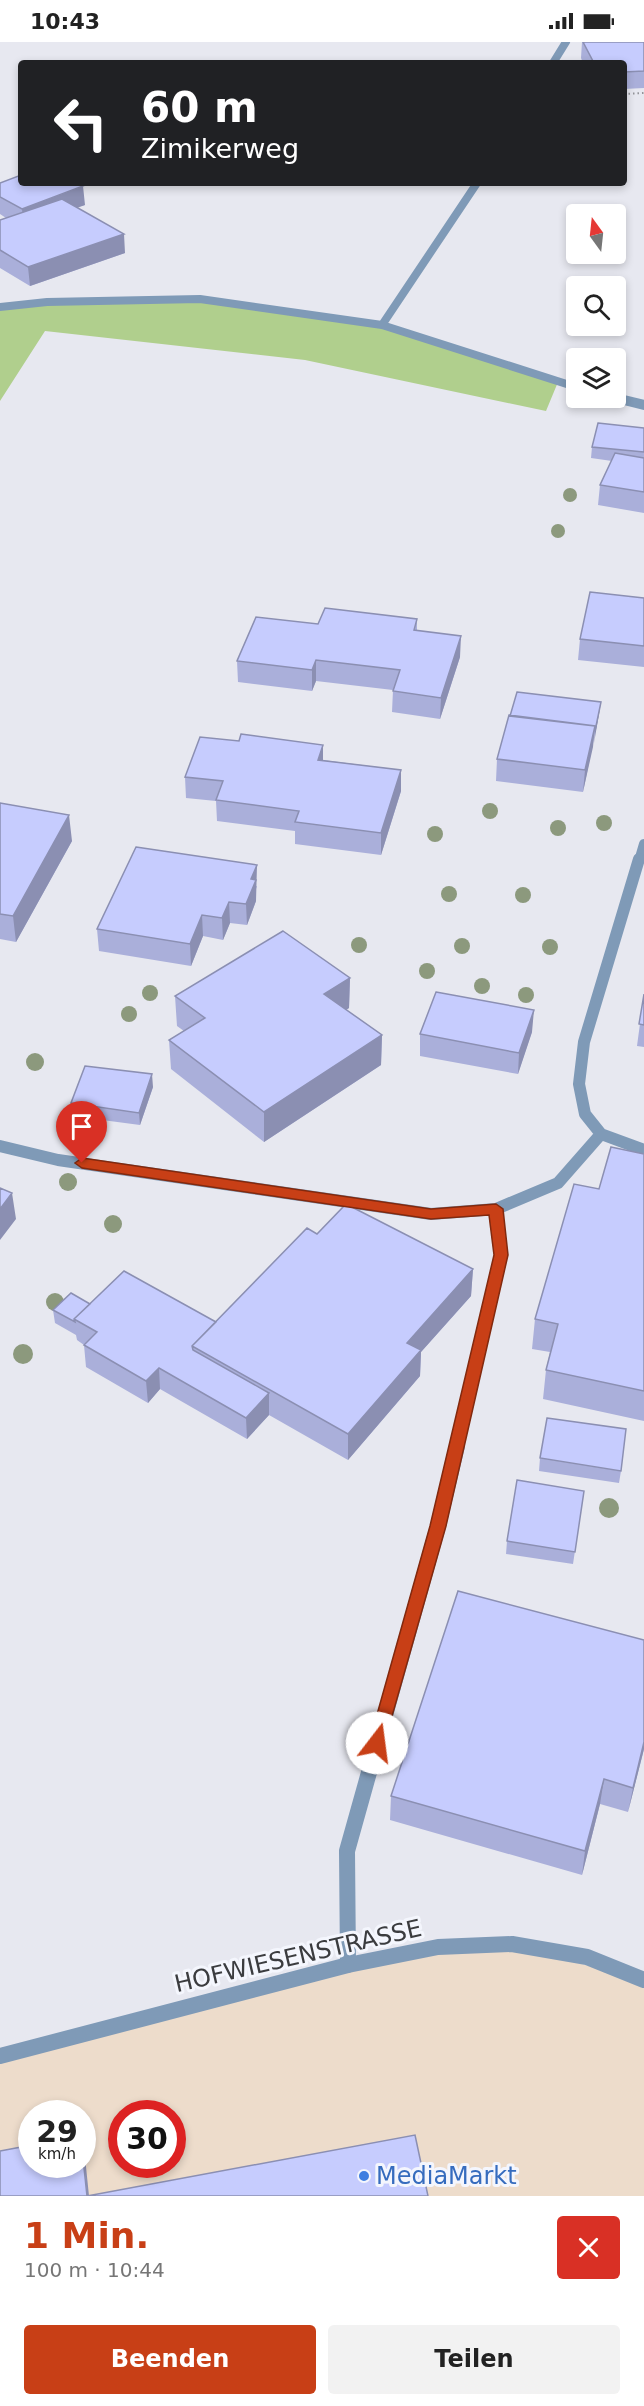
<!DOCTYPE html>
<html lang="de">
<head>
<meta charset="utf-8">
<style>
  :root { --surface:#fff; --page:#f2f2f2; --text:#222; --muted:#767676; --accent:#c83f16 }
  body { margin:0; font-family:"DejaVu Sans",sans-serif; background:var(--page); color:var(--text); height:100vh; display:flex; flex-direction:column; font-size:22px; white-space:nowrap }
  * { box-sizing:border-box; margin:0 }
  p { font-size:20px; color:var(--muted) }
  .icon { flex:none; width:33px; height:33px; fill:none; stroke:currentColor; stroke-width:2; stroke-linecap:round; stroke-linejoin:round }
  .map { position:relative; height:2154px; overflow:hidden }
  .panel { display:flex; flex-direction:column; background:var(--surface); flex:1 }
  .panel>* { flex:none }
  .banner { position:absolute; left:18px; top:18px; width:609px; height:126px; border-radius:6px; box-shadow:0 3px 9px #0003; background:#202124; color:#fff; overflow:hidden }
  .needle { width:39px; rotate:345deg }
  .controls { position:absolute; left:566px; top:162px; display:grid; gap:12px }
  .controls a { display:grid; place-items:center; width:60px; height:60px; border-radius:6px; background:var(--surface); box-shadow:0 3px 9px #0003; font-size:30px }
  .speed { position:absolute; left:18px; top:2058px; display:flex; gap:12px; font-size:30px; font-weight:700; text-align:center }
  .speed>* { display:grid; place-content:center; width:78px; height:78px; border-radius:50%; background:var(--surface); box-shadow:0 3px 9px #0003; line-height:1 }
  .speed small { font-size:15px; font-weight:400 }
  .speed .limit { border:9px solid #d22; background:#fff; color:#111 }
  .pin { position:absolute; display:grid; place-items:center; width:51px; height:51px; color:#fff; margin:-62px -26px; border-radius:50% 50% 50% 0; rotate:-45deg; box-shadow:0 0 6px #0007 }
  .pin .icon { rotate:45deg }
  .me { position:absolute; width:66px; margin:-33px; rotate:15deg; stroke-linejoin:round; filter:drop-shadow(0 0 4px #0008) }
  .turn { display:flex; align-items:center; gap:21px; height:126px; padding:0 24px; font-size:27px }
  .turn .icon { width:78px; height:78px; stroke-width:2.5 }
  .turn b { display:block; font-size:42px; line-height:51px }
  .round { display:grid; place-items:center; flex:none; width:63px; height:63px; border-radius:6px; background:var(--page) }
  .head { display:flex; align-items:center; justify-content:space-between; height:102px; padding:0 24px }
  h1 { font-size:36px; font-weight:700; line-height:45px; color:var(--accent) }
  .action { display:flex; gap:12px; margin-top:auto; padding:12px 24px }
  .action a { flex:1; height:69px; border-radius:6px; background:var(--accent); color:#fff; font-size:24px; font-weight:700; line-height:69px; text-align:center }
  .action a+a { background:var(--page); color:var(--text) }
  .status { display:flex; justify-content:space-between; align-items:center; height:42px; padding:0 30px; background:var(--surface); direction:ltr }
  .status svg { height:16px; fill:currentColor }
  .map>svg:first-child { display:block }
</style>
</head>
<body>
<div class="status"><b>10:43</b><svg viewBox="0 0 49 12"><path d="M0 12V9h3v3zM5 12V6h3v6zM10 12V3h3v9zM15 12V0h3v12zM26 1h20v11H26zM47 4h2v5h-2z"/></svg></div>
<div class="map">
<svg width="644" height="2154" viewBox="0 0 644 2154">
  <rect width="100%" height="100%" fill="#e7e8f0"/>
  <path fill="#eddccb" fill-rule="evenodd" d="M512 1902 644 1940V2154H0V2014L348 1923ZM32 2072H82V2122H32ZM122 2072H172V2122H122Z"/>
  <path fill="#b0cf8d" d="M200 257 382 283 558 340 546 369 305 318 45 289 0 359V265Z"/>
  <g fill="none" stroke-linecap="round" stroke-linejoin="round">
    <path stroke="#939499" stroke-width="2" stroke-dasharray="1.5 3" stroke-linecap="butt" d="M624 52 644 51"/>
    <path stroke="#7f9ab7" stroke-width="8" d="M553 21 566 0
      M0 265 47 260 200 257 382 283 576 345
      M382 283 477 141
      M615 356 630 360"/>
    <path stroke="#7f9ab7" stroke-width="10" d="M624 358 644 363
      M639 819 644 802"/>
    <path stroke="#7f9ab7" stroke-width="12" d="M639 817 584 1000 579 1042 585 1072 601 1092 644 1108
      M0 1104 58 1118 431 1172 496 1167 558 1141 601 1092
      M456 1405 501 1213 496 1167"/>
    <path stroke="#7f9ab7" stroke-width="16" d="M348 1923 347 1809 438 1484 457 1404"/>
    <path stroke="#7f9ab7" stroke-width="16" d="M0 2014 348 1923 438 1905 512 1902 587 1915 644 1938"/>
  </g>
  <g fill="#8c997d">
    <circle cx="570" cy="453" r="7"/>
    <circle cx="558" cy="489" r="7"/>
    <circle cx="490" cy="769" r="8"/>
    <circle cx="604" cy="781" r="8"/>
    <circle cx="558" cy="786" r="8"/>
    <circle cx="435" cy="792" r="8"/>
    <circle cx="449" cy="852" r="8"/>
    <circle cx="523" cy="853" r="8"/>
    <circle cx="359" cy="903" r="8"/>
    <circle cx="462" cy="904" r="8"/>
    <circle cx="550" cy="905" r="8"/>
    <circle cx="427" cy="929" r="8"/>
    <circle cx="482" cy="944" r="8"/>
    <circle cx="150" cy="951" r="8"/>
    <circle cx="526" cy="953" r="8"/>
    <circle cx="129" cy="972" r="8"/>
    <circle cx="35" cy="1020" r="9"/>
    <circle cx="68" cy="1140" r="9"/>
    <circle cx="113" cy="1182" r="9"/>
    <circle cx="55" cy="1260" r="9"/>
    <circle cx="23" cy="1312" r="10"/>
    <circle cx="609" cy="1466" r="10"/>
  </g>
  <path fill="#aaafda" d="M582 0H644V46L624 47V21H583L581 16Z
    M0 141 85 163 77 165 125 211 30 244 0 226V178L6 176 0 172Z
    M644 386V471L598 463 600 443 612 419 591 416 592 405Z
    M644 556V625L578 618 580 597Z
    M417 577V588L460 615 440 677 392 670 393 648 316 639 312 649 238 640 237 619 318 582Z
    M601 660 599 672 583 750 496 739 497 717Z
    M323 718 401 728V749L381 813 295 802V789L217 779 216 759 186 756 185 735Z
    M0 761 72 799 16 900 0 897Z
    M257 844 256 847V859L247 883 230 881 223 898 203 894 191 924 99 909 97 887Z
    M350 936 349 966 346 968 382 993 381 1023 264 1100 171 1027 169 998 184 989 177 984 175 954Z
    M644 952V1005L637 1004Z
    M532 990 518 1032 420 1014V992Z
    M153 1045 140 1083 72 1074 71 1061Z
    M644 1112V1379L543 1357 546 1328 550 1310 532 1307 535 1277 599 1147Z
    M317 1192 473 1227 471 1254 421 1310 420 1334 348 1418 269 1373 247 1397 160 1347 148 1361 86 1325 84 1303 77 1298 76 1293 55 1281 53 1268 90 1262 216 1280Z
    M540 1416 621 1429 619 1441 539 1429Z
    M584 1449 573 1522 506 1512 507 1499Z
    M644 1707 628 1770 600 1762 582 1833 390 1778 391 1754Z"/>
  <path fill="#8b8fb2" d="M83 144 85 163 24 185 22 167Z
    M124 192 125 211 30 244 28 225Z
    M461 594 460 615 440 677 441 656Z
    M316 618V639L312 649V628Z
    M601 660 599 672 594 701 595 689Z
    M595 684 593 705 583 750 585 728Z
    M323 703V724L318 718Z
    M401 728V749L381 813V791Z
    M69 773 72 799 16 900 13 874Z
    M257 823 256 859 247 883 246 862 251 837Z
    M229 860 230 881 223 898 222 876Z
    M202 873 203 894 191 924 190 902Z
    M350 936 349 966 324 982V952Z
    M534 968 532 990 518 1032 519 1011Z
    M382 993 381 1023 264 1100V1070Z
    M152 1032 153 1045 140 1083 139 1071Z
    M12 1151 16 1177 0 1198V1167Z
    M473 1227 471 1254 421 1310 420 1334 348 1418V1392L407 1301Z
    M159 1326 160 1347 148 1361 146 1339Z
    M269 1351V1373L247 1397 246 1376Z
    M644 1700V1707L628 1770 633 1746Z
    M604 1737 600 1762 582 1833 585 1809Z
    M82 2102 85 2115 89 2154H87Z"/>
  <path fill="#c6ccfe" stroke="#8b8fb2" stroke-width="1.5" d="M583 0H644V29L624 30V21H594Z
    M21 133V141H77L83 144 22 167 0 155V141Z
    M62 157 124 192 28 225 0 208V178Z
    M598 381 644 386V410L592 405Z
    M615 411 644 416V450L600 443Z
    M590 550 644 556V604L580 597Z
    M325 566 417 577 414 588 461 594 441 656 393 649 400 628 316 618 312 628 237 619 256 575 318 582Z
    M517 650 601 660 595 689V684L510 674Z
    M509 673 595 684 585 728 497 717Z
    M241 692 323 703 318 718 401 728 381 791 295 780 299 769 216 758 223 739 185 735 200 695 239 699Z
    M0 761 69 773 13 874 0 872Z
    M136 805 257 823 251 837 256 838 246 862 229 860 222 876 202 873 190 902 97 887Z
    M283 889 350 936 324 952 382 993 264 1070 169 998 205 976 175 954Z
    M436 950 534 968 519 1011 420 992Z
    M644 952V983L639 982Z
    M85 1024 152 1032 139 1071 71 1061Z
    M611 1105 644 1112V1349L546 1328 558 1282 535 1277 574 1142 599 1147Z
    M0 1146 12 1151 0 1167Z
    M346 1162 473 1227 407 1301 421 1308 348 1392 192 1304 307 1186 317 1192Z
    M124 1229 216 1280 192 1304 193 1308 269 1351 246 1376 159 1326 146 1339 84 1303 97 1290 74 1277Z
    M71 1251 90 1262 74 1277 75 1280 53 1268Z
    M547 1376 626 1387 621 1429 540 1416Z
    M517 1438 584 1449 575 1510 507 1499Z
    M458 1549 644 1598V1700L633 1746 604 1737 585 1809 391 1754Z
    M415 2093 428 2154H0V2109L32 2103V2122H82V2107L87 2154Z"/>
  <path fill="#c83f16" stroke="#82290e" stroke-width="1.5" d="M82 1116 431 1167 496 1162 503 1167 508 1213 446 1484 383 1706 377 1708 371 1706 369 1701 430 1484 494 1213 489 1173 431 1177 82 1126 75 1121Z"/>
  <circle fill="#3f7fe0" stroke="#f4f6fd" stroke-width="2" cx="364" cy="2134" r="6"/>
  <g text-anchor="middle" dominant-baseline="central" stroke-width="6" stroke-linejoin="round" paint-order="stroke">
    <g font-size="24" fill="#3b3c3f" stroke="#f4f6fd">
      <text transform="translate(298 1914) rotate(-13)">HOFWIESENSTRASSE</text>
    </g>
    <g font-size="24" fill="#366cbe" stroke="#f4f6fd" text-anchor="start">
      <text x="376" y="2134">MediaMarkt</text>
    </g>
  </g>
</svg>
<div class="controls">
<a><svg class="needle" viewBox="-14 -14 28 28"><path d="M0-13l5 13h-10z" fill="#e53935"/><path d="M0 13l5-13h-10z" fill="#767676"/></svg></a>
<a><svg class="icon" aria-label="search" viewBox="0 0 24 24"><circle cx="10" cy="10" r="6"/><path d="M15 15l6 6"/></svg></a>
<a><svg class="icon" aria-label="layers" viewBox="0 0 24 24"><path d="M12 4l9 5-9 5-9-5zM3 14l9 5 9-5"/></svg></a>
</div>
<div class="speed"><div>29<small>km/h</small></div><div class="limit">30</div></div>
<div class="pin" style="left:82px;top:1121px;background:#d93025"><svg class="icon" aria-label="arrive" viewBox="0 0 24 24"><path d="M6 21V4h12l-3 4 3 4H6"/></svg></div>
<svg class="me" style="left:377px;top:1701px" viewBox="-20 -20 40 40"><circle r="19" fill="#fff"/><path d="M0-13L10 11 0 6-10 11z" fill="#c83f16"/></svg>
<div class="banner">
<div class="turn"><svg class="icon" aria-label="left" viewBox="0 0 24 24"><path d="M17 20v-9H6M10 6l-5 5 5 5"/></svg><div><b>60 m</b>Zimikerweg</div></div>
</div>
</div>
<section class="panel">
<div class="head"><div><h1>1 Min.</h1><p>100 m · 10:44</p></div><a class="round" style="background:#d93025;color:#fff"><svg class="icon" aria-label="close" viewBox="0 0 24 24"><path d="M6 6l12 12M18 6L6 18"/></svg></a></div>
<div class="action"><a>Beenden</a><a>Teilen</a></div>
</section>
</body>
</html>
